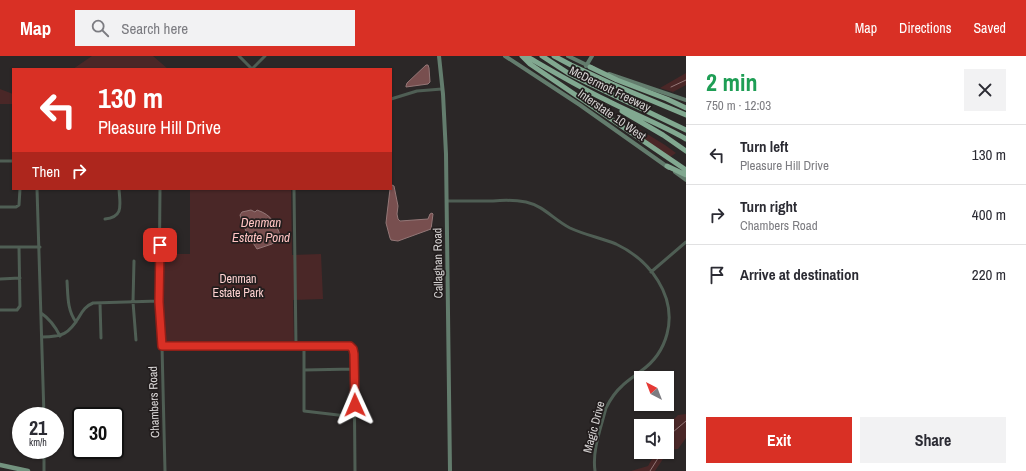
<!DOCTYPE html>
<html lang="en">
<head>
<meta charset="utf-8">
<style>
  :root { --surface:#fff; --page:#f2f2f3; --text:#2b2b33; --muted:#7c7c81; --line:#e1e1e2; --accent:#d93025 }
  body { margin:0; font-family:"Archivo Narrow",sans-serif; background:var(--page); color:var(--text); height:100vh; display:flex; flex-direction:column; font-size:15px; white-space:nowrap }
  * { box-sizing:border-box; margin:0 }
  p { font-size:13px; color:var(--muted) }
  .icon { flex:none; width:22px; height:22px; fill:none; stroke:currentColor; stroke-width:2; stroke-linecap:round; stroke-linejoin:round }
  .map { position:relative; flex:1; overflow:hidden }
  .panel { display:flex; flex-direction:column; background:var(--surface); width:340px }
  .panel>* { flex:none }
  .top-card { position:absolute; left:12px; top:12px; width:380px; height:122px; border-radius:0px; box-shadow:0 1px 3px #0004; background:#d93025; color:#fff; overflow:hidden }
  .needle { width:26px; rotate:318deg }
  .controls { position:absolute; left:634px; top:315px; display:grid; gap:8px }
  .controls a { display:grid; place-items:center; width:40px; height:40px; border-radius:0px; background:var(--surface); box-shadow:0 1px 3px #0004; font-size:20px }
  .speed { position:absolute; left:12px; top:351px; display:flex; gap:8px; font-size:20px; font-weight:700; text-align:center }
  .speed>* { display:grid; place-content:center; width:52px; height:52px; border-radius:50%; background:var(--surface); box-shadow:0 1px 3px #0004; line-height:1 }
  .speed small { font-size:10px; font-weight:400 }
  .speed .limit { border:2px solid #111; border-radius:6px; background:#fff; color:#111 }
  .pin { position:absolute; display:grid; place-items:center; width:34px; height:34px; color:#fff; margin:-17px; border-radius:8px; box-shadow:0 2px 6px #0006 }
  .me { position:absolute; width:44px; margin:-22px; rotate:359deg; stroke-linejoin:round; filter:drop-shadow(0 0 3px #0008) }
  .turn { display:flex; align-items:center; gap:14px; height:84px; padding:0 20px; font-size:18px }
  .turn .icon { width:52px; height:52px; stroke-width:2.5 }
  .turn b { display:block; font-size:28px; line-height:34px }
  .then { display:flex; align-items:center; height:38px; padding:0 20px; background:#0003; gap:8px; font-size:15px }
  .round { display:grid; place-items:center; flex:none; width:42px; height:42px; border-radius:0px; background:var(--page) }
  .overview { display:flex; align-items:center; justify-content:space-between; height:68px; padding:0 20px }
  h1 { font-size:24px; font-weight:800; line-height:30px; color:#1e9e55 }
  .button { display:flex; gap:8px; margin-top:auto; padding:8px 20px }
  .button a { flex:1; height:46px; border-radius:0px; background:var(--accent); color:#fff; font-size:16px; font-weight:800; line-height:46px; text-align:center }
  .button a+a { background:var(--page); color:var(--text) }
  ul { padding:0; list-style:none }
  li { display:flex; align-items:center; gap:12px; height:60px; padding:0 20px; border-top:1px solid var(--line) }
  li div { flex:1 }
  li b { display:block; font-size:15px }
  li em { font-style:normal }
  header { display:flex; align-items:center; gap:24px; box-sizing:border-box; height:56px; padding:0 20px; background:var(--accent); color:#fff }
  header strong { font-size:19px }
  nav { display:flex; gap:22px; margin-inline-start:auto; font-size:14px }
  .search { width:280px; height:36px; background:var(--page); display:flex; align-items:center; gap:10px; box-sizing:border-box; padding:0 14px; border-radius:0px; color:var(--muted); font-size:15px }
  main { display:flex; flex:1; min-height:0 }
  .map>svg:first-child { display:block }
</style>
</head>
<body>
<header>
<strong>Map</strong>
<div class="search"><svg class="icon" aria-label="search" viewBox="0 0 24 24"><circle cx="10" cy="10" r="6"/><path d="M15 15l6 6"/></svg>Search here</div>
<nav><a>Map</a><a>Directions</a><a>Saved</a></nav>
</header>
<main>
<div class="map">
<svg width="686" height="415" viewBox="0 0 686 415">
  <rect width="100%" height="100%" fill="#2b2727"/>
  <path fill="#4a2727" d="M92 0H153L168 13H73Z
    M686 17V29L673 36 660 32Z
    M0 33 13 38V48H0Z
    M634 70 665 89 676 97 670 101 632 76Z
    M190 133H291L292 199 321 198 323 243 293 244 294 288 166 287 164 285V198H190Z
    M686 358V382L678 393 669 394 655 415H631L648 410 656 396H667V370L678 359Z"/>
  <path fill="#784f4f" stroke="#947777" d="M426 9H428L429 12 430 26 428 28 406 31V30L407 27Z
    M392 129 394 130 398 150 397 158 398 163 400 165 428 163 430 158 432 157 433 158 431 173 398 185 391 184 390 182 386 167 387 158 390 133H391V130Z
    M251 154 255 156 257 154C272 159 276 168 281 181L272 188 257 193C250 182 243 172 240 159L242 156Z"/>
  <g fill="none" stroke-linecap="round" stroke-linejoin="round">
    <path stroke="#947777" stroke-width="1" d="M671 31 686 24
      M667 387 673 376 686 365
      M650 415 662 396"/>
    <path stroke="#4f5e54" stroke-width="3" d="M239 0 252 13
      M252 13 265 0
      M391 43 417 35 442 33
      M0 105H13
      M37 133 44 360
      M160 133 159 245 162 290 165 415
      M294 133 296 290
      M447 145C462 145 477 145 493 145 504 144 515 144 526 146 544 150 554 164 570 172 585 179 601 182 616 188 650 204 677 240 667 278 663 293 654 306 641 315 635 320 628 324 622 330 615 336 610 344 606 352 601 372 592 394 595 415
      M0 151H16L19 149 20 133
      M105 163C124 161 120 149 119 133
      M0 191H40
      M134 205 133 246 136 284
      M651 216 686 186
      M0 223 20 222
      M67 225C68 239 67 254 76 266
      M100 247 101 282
      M0 254H17L20 250 19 191
      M41 257C50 263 55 270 60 280
      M42 281C62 281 69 278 79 261 83 254 86 250 93 247L159 245
      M162 290H346C352 290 353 292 354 298L355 415
      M304 290V355L355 361
      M304 314 354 313
      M44 415V394"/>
    <path stroke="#637c6d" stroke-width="4" d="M439 0 443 38 446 98 450 415
      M505 0 580 49 669 112
      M568 0 593 12
      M586 10 592 0
      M609 18 686 44
      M675 116 686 124"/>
    <path stroke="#73937f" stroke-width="4.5" d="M0 409 28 415"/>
    <path stroke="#81a890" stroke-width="5" d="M522 0 530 8 686 114
      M526 0C552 15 579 31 606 44 633 58 660 68 686 83
      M542 0 568 17 588 27 686 74
      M554 0 571 9 612 28 686 59
      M590 11 617 24 667 43 686 52
      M622 55 663 79 686 95
      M667 110 686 119"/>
  </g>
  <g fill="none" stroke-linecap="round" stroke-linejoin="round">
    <defs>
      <path id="route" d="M160 189 159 246 162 290H350L353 293 354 298 355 349"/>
    </defs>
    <use href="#route" stroke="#8d1f18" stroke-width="10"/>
    <use href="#route" stroke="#d93025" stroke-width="7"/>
  </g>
  <g text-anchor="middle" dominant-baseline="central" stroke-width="3.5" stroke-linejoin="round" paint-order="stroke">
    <g font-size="12" fill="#d6d3d3" stroke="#221d1d">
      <text transform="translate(610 33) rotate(26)">McDermott Freeway</text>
      <text transform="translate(612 59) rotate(35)">Interstate 10 West</text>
      <text transform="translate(438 207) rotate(-91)">Callaghan Road</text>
      <text transform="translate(154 346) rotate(-92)">Chambers Road</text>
      <text transform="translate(594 371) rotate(-75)">Magic Drive</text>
    </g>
    <g font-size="12" fill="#fed1d0" stroke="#221d1d">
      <text x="238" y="223">Denman<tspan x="238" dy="14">Estate Park</tspan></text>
    </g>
    <g font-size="13" font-style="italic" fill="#ffc4c3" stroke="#221d1d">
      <text x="261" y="166">Denman<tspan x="261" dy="15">Estate Pond</tspan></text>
    </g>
  </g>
</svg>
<div class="controls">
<a><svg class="needle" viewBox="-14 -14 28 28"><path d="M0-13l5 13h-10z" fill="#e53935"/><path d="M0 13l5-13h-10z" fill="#7c7c81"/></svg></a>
<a><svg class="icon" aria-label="sound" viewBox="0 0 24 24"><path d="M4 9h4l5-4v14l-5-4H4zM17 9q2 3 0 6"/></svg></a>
</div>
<div class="speed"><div>21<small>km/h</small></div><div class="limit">30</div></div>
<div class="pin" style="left:160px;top:189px;background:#d93025"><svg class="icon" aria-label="arrive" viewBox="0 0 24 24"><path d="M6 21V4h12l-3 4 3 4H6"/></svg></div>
<svg class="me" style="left:355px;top:349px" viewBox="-20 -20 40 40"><path d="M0-17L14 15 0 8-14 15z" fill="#d93025" stroke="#fff" stroke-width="4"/></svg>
<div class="top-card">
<div class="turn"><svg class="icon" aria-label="left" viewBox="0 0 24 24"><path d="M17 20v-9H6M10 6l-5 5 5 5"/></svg><div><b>130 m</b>Pleasure Hill Drive</div></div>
<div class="then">Then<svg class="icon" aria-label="right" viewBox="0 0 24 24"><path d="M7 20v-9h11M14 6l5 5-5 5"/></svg></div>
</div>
</div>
<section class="panel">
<div class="overview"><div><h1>2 min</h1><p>750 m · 12:03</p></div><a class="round"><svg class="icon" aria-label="close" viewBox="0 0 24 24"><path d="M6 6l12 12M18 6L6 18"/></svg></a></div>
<ul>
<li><svg class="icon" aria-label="left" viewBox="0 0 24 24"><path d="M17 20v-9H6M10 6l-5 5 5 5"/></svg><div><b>Turn left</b><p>Pleasure Hill Drive</p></div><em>130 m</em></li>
<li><svg class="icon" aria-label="right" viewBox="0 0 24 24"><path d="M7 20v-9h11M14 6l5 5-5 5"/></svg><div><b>Turn right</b><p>Chambers Road</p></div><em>400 m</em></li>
<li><svg class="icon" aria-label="arrive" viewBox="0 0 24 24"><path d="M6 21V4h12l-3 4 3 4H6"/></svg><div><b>Arrive at destination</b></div><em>220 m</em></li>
</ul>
<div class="button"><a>Exit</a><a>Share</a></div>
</section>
</main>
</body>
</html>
